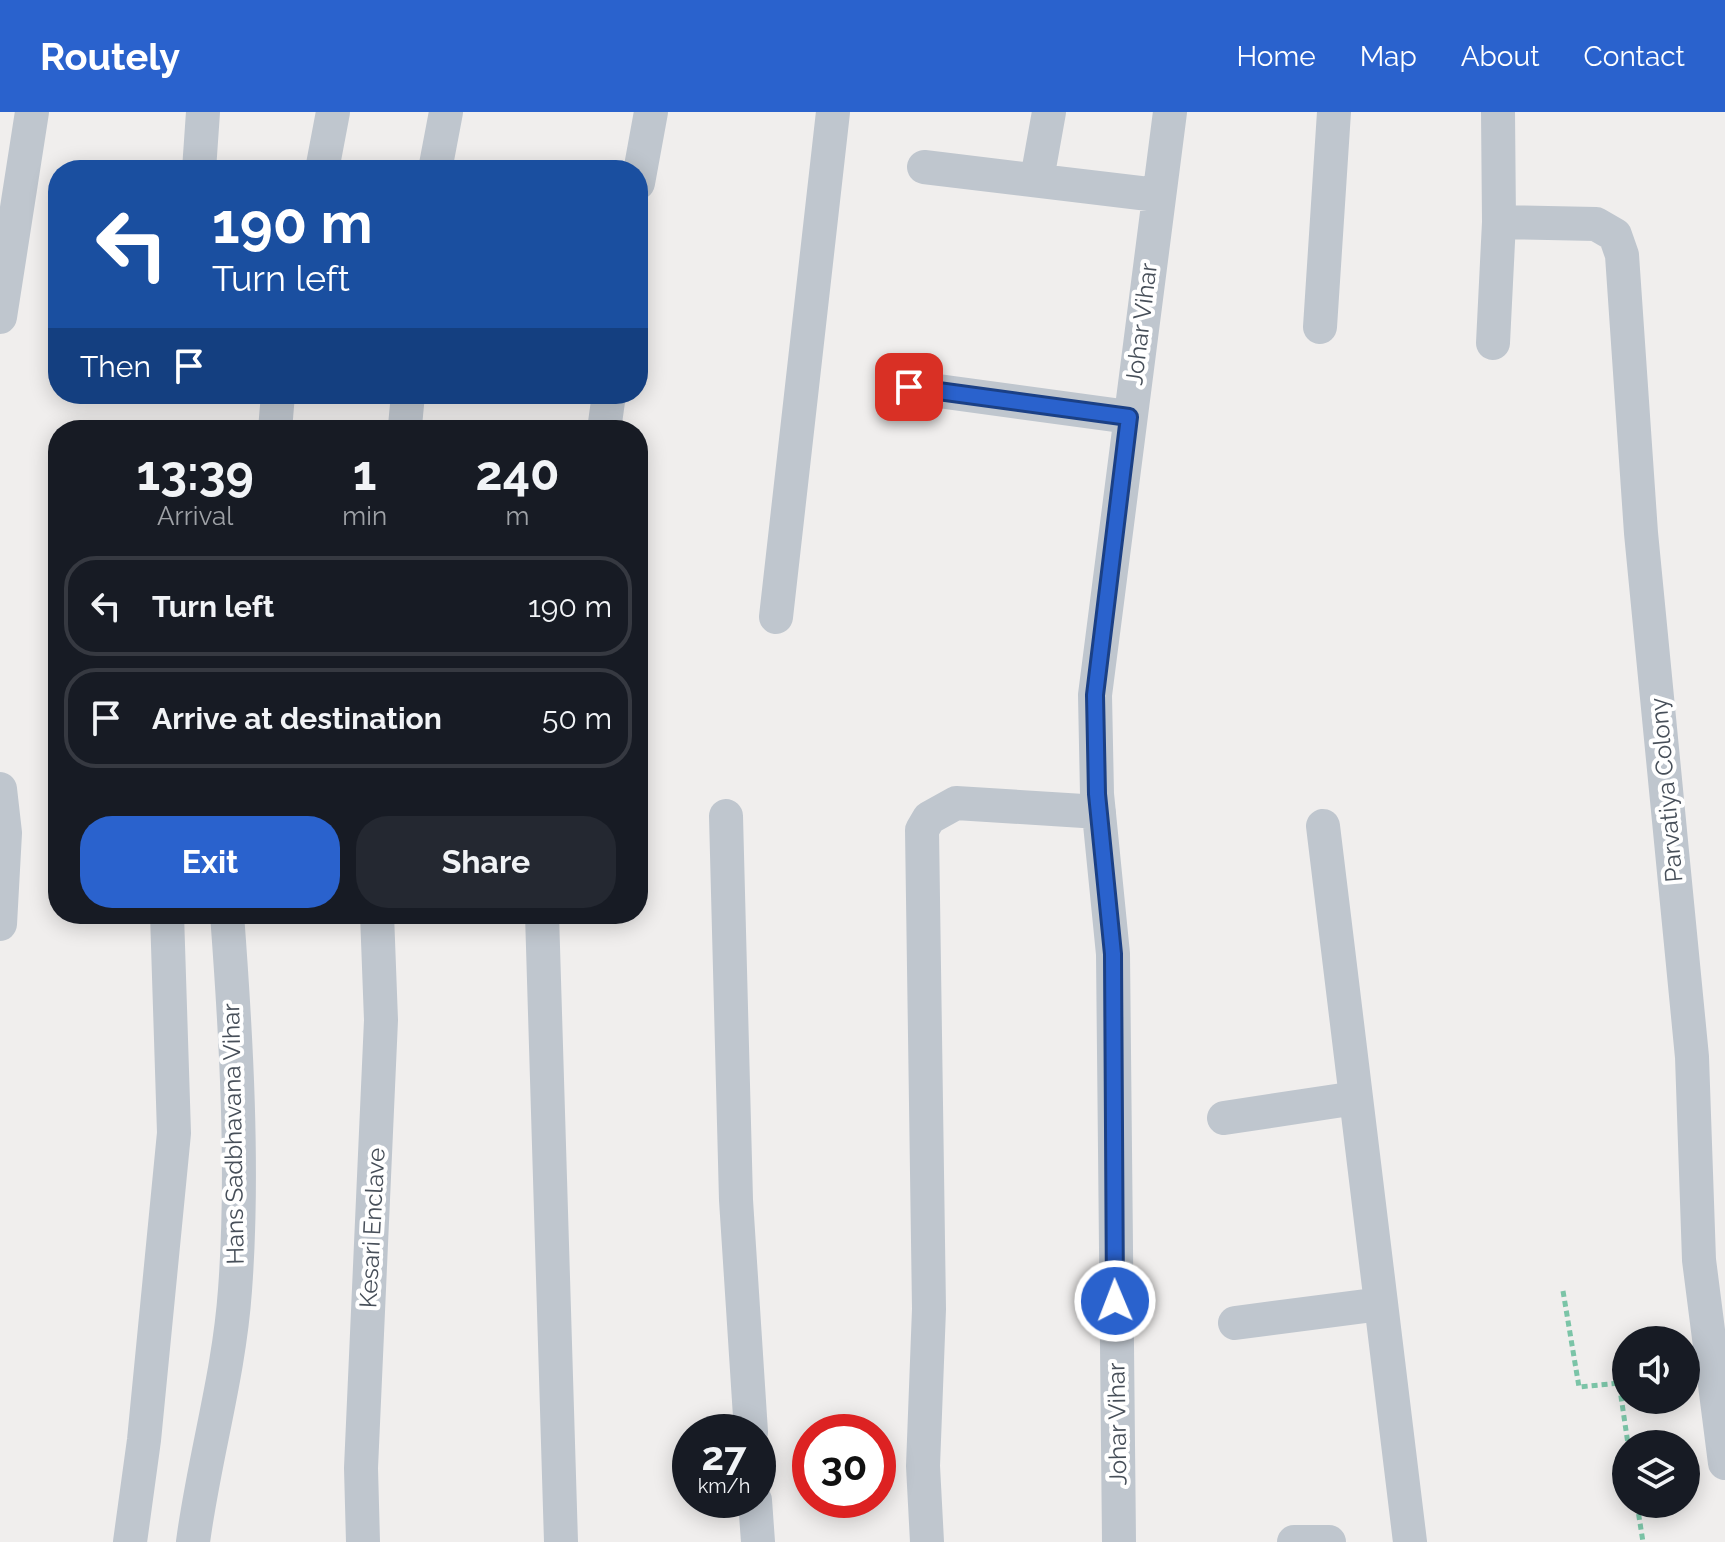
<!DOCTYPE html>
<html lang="en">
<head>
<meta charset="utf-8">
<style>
  :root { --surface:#171b24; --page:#242831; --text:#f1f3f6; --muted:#9ea1a6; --line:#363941; --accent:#2a62cd }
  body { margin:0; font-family:Raleway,sans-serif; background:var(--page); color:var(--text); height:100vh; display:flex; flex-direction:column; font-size:30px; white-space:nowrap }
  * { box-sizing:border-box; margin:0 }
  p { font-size:26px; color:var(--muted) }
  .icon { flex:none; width:44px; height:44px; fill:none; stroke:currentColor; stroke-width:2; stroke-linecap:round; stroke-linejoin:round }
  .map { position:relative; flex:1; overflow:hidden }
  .drawer { position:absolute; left:48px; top:308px; width:600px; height:504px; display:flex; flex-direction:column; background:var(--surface); border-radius:32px; box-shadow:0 4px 20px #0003 }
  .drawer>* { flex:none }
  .hud { position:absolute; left:48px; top:48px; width:600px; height:244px; border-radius:32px; box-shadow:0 4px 20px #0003; background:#1a4fa0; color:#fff; overflow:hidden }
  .fabs { position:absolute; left:1612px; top:1214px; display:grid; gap:16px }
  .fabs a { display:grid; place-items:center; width:88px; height:88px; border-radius:50%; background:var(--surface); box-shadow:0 4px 20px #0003; font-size:40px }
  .speed { position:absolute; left:672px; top:1302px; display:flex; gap:16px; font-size:40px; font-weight:700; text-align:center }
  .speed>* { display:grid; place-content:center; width:104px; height:104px; border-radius:50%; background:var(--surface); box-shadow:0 4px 20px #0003; line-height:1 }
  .speed small { font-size:20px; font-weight:400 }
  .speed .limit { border:12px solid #d22; background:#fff; color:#111 }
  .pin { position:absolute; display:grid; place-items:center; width:68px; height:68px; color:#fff; margin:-34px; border-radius:16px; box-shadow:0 4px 12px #0006 }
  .me { position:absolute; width:88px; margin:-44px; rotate:359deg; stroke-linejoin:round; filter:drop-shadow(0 0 6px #0008) }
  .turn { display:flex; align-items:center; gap:28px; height:168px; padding:0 32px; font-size:36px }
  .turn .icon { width:104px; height:104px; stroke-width:2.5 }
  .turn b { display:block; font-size:56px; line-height:68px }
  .then { display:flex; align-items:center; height:76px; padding:0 32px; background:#0003; gap:16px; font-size:30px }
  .eta { display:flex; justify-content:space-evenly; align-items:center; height:136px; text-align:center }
  .eta b { font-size:48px; font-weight:700; line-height:56px }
  .button { display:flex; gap:16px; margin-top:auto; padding:16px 32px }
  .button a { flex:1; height:92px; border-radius:32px; background:var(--accent); color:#fff; font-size:32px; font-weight:700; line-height:92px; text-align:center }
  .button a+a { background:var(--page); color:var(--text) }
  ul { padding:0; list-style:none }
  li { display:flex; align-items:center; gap:24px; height:100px; margin:0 16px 12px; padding:0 16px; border:4px solid var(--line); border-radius:32px }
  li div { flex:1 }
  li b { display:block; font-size:30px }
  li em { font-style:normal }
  header { display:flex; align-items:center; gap:48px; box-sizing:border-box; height:112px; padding:0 40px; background:var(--accent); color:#fff }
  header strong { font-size:38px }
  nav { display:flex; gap:44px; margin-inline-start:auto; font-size:28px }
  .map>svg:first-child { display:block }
</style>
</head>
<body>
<header>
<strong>Routely</strong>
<nav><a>Home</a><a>Map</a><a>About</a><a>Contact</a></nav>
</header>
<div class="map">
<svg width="1725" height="1430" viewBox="0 0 1725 1430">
  <rect width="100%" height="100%" fill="#f0eeed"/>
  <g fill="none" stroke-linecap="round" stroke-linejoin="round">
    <path stroke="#7bc4a7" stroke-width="5" stroke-dasharray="6 4" stroke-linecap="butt" d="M1563 1179 1579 1275 1619 1271 1628 1332
      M1637 1392 1643 1430"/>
    <path stroke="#bfc6ce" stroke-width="34" d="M924 55 1157 83
      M199 58 203 0
      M322 58 333 0
      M435 58 446 0
      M1037 67 1049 0
      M638 71 651 0
      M1499 110 1596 112 1615 123 1622 143 1641 421 1692 945 1699 1148 1725 1351
      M0 205 32 0
      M1320 215 1334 0
      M1493 231 1499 110 1498 0
      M909 275 1129 305
      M405 314 408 282
      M275 318 278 282
      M604 318 609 282
      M776 505 833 0
      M0 677 5 721 0 812
      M726 704 736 1088 751 1320
      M1323 714 1410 1430
      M542 802 561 1430
      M1224 1006 1356 986
      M1235 1211 1381 1192
      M755 1388 758 1430
      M130 1430 144 1328 174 1021 167 802
      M193 1430C204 1346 229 1264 235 1178 244 1058 236 922 227 802
      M363 1430 361 1356 381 908 377 802
      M927 1430 923 1354 929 1197 922 718 929 706 956 691 1099 700
      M1119 1430 1113 842 1097 682 1095 583 1170 0
      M1294 1430H1329"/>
  </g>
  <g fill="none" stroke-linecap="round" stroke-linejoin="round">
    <defs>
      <path id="route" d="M909 275 1129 305 1095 583 1097 682 1113 842 1115 1189"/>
    </defs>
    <use href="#route" stroke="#1b4085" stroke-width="20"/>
    <use href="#route" stroke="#2a62cd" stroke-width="14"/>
  </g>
  <g text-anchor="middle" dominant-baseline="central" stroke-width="8" stroke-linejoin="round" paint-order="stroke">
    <g font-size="24" fill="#474f59" stroke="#fff">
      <text transform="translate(1141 212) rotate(-83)">Johar Vihar</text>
      <text transform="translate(1666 678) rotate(-95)">Parvatiya Colony</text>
      <text transform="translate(233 1022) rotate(-91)">Hans Sadbhavana Vihar</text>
      <text transform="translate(372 1116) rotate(-87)">Kesari Enclave</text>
      <text transform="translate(1117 1312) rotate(-91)">Johar Vihar</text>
    </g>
  </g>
</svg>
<div class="fabs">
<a><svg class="icon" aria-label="sound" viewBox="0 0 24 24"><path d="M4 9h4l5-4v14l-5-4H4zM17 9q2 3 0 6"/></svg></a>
<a><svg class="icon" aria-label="layers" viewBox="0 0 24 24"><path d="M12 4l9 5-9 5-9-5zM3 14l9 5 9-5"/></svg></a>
</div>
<div class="speed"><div>27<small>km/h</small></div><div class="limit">30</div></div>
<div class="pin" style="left:909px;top:275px;background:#d93025"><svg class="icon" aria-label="arrive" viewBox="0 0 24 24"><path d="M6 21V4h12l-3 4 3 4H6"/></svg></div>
<svg class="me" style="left:1115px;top:1189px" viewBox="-20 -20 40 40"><circle r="17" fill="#2a62cd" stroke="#fff" stroke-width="3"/><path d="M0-11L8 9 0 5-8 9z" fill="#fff"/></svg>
<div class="hud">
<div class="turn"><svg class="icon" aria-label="left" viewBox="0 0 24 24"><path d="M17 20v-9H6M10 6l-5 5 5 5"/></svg><div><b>190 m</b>Turn left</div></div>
<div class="then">Then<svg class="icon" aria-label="arrive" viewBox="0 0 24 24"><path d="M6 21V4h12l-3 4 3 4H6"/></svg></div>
</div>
<section class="drawer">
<div class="eta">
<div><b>13:39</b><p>Arrival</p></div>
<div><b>1</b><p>min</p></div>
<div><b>240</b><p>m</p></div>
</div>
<ul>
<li><svg class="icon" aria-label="left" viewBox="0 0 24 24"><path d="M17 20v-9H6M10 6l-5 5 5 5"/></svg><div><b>Turn left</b></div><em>190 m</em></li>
<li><svg class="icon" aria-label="arrive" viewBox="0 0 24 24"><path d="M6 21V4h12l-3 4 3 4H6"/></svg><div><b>Arrive at destination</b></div><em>50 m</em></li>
</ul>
<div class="button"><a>Exit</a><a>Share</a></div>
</section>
</div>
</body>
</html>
